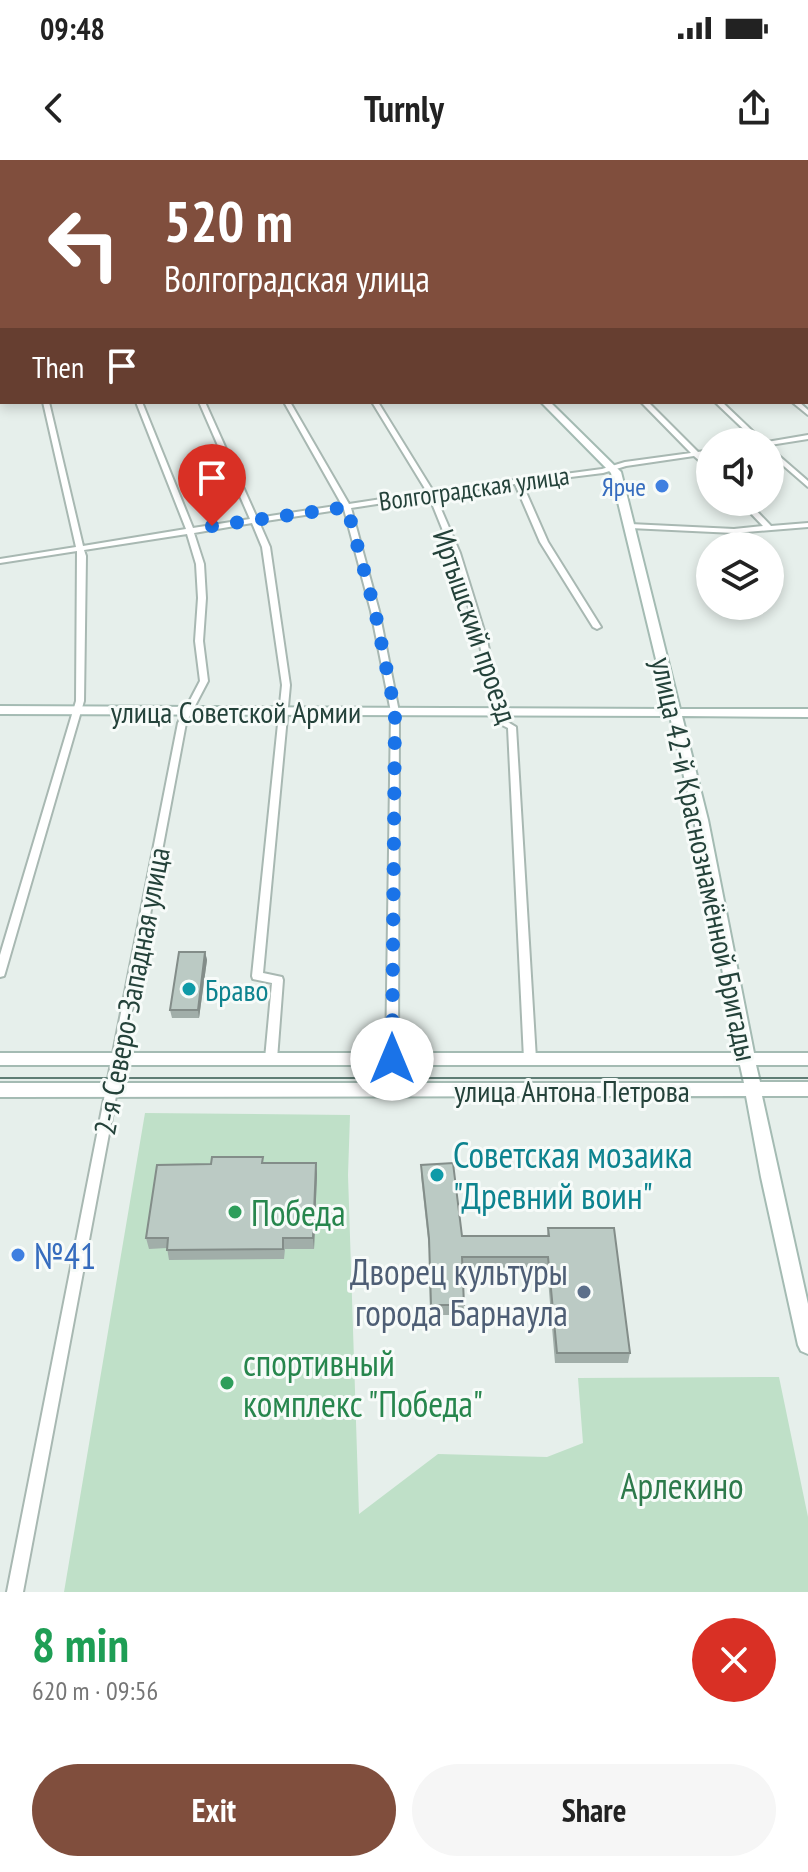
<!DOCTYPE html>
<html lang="en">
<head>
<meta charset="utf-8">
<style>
  :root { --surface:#fff; --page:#f6f6f6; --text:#222; --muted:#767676; --accent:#804e3d }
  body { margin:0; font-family:"PT Sans Narrow",sans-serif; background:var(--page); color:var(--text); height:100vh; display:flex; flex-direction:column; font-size:30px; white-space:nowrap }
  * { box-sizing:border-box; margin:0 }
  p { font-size:26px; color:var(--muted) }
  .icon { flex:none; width:44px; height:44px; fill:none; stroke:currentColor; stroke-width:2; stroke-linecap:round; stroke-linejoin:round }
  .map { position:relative; height:1432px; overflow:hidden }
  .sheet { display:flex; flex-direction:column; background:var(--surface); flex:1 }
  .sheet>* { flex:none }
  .banner { position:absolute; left:0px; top:0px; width:808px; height:244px; box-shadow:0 4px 12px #0003; background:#804e3d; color:#fff; overflow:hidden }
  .tools { position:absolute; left:696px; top:268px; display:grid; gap:16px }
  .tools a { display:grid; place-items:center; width:88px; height:88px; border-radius:50%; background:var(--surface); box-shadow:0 4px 12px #0003; font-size:40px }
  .pin { position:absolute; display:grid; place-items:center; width:68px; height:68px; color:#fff; margin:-82px -34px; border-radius:50% 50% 50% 0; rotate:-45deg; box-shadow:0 0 8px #0007 }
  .pin .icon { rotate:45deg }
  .me { position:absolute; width:88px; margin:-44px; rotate:0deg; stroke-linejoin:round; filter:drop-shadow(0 0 6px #0008) }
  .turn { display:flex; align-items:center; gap:28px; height:168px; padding:0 32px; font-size:36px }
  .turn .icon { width:104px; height:104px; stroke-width:2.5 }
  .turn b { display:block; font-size:56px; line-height:68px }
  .then { display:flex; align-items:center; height:76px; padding:0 32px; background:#0003; gap:16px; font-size:30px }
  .round { display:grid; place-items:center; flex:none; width:84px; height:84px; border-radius:42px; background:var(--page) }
  .overview { display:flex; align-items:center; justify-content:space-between; height:136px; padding:0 32px }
  h1 { font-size:48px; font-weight:700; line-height:60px; color:#1e9e55 }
  .button { display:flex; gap:16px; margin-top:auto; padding:16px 32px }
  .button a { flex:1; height:92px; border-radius:48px; background:var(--accent); color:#fff; font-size:32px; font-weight:700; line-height:92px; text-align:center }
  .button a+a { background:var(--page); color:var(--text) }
  .status { display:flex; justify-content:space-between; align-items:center; height:56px; padding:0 40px; background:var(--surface); direction:ltr }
  .status svg { height:22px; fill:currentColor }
  header { display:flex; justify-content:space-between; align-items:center; height:104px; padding:0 32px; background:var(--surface); font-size:36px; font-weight:700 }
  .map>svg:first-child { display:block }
</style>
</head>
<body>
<div class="status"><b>09:48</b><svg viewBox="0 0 49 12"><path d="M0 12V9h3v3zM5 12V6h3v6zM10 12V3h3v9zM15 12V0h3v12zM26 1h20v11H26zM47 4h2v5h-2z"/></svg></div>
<header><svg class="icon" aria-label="back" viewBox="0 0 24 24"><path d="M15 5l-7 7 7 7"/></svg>Turnly<svg class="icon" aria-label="share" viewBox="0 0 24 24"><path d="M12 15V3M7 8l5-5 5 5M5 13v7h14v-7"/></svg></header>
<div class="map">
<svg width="808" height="1432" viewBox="0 0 808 1432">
  <rect width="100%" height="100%" fill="#e6efeb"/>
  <path fill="#bfe0c8" d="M145 953 350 955 348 1015 359 1354 438 1294 547 1297 583 1283 578 1218 779 1217 808 1357V1432H64Z"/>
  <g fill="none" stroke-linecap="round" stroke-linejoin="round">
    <defs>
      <path id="street" d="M560 0H566L568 2H562Z
        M594 0H599L601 2H596Z
        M636 0H647L653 2H642Z
        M687 0H692L694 2H689Z
        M0 23H2V30H0Z
        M806 90 808 91V95L806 94Z
        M806 130 808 131V136L806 135Z
        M0 137 2 138V144L0 143Z
        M806 189 808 190V195L806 194Z
        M0 228H2V232H0Z
        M43 242H49L83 386 186 369 136 242H142L193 368 250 359 199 242H205L257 358 342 345 284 242H290L349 344 427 332 372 242H378L433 331 514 320 517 318 520 320 602 309 625 302 691 293 641 242H648L698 292 710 290V294L701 295 710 304V310L694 296 626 306 603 313 522 323 548 382 601 467 597 469 593 467 540 382 515 324 435 335 460 393 486 477 506 561 516 567 536 899 534 902 530 904 526 902 524 899 508 568 498 563 478 477 452 393 429 336 351 348 379 451 399 552 398 899 396 902 392 904 388 902 386 899 391 552 371 451 344 349 259 362 270 387 290 525 263 813 282 817 283 820 277 899 275 902 271 904 267 902 265 899 272 823 253 819 252 816 282 525 262 387 252 363 194 373 204 404 206 438 203 481 208 521 186 563 23 1432H7L178 563 200 521 195 481 198 438 196 404 187 374 84 390 86 396 84 541 5 813 4 816 0 817V795L76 541 77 391 0 403V399L76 387Z
        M715 242H722L764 282H757Z
        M792 242H799L808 250V255Z
        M808 275V279L770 285V282H767Z
        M770 288 808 321V327L770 294Z
        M740 342H748L771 366 808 363V367L734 373 630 368 626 366 630 364 734 369 763 366Z"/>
      <path id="secondary" d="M806 124H808V128H806Z
        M541 242H550L621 312 680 549H808V557L682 556 708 660 754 893H808V905H756L760 922H808V936H762L808 1144V1194L801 1191 798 1185 761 1017 746 936 0 937V923H744L740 905H0V893H738L694 660 670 556 0 554V546L668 549 611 313Z"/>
      <path id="primary" d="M778 0H787L789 2H780Z
        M797 0H807L808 3 806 4Z
        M806 13H808V18H806Z"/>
    </defs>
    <use href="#street" stroke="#a8b8b2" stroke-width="4"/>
    <use href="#secondary" stroke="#a4bbb3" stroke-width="4"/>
    <use href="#primary" stroke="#c2cac8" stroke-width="4"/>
    <use href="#street" fill="#fff" fill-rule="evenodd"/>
    <use href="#secondary" fill="#fff" fill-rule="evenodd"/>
    <use href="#primary" fill="#6aa596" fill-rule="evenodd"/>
    <path stroke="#5f7d75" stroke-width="2" d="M794 0 797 2
      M0 918H808"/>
  </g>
  <path fill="#a1aea9" d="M205 792 207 800 199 858H172L170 850Z
    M316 1003 317 1014 314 1089H285L284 1099 169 1100 167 1088 149 1089 146 1078 211 1004Z
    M421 1005 462 1076H547L548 1068 630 1193 628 1203H555L547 1107 463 1108 464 1155H430L429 1089 421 1016Z"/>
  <path fill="#838d89" d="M205 792 207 800 199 858 198 850Z
    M316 1003 317 1014 314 1089 313 1078Z"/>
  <path fill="#bbcac4" stroke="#838d89" stroke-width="2" d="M179 792H205L198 850H170Z
    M212 997H263L262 1003H316L313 1078H283V1089L167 1090 168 1078H146L157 1005 211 1004Z
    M453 1003 462 1076H549L548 1068H614L630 1193H557L548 1097H462L464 1145H431L429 1078 421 1005Z"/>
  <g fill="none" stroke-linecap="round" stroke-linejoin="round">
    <path stroke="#1a73e8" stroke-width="14" stroke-dasharray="0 25.2" d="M212 366 347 347 375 451 395 552 392 899"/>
  </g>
  <g fill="#3f7fe0" stroke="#f7fbf9" stroke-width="3">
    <circle cx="662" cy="326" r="8"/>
    <circle cx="18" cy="1095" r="8"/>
  </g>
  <g fill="#0f9aa8" stroke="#f7fbf9" stroke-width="3">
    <circle cx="189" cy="829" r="8"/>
    <circle cx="437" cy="1015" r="8"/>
  </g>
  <g fill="#2e9e5b" stroke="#f7fbf9" stroke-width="3">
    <circle cx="235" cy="1052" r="8"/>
    <circle cx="227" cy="1223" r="8"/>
  </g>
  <circle fill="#5c6f8a" stroke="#f7fbf9" stroke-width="3" cx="584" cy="1132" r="8"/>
  <g text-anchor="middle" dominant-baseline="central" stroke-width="6" stroke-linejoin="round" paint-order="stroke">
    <g font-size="26" fill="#366cbe" stroke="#f7fbf9" text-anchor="end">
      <text x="646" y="326">Ярче</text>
    </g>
    <g font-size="26" fill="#24423a" stroke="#f7fbf9">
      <text transform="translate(474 328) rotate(-8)">Волгоградская улица</text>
    </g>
    <g font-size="30" fill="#24423a" stroke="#f7fbf9">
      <text transform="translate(476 466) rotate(71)">Иртышский проезд</text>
      <text x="236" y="551">улица Советской Армии</text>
      <text transform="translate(705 699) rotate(78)">улица 42-й Краснознамённой Бригады</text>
      <text transform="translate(131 831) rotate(-79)">2-я Северо-Западная улица</text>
      <text x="572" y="930">улица Антона Петрова</text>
    </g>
    <g font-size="30" fill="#0d838f" stroke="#f7fbf9" text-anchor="start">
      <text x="205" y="829">Браво</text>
    </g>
    <g font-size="36" fill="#0d838f" stroke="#f7fbf9" text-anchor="start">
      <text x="453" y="994">Советская мозаика<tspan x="453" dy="41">"Древний воин"</tspan></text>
    </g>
    <g font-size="36" fill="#27864d" stroke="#f7fbf9" text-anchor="start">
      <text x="251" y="1052">Победа</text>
      <text x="243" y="1202">спортивный<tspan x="243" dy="41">комплекс "Победа"</tspan></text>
    </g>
    <g font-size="36" fill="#366cbe" stroke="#f7fbf9" text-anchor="start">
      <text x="34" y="1095">№41</text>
    </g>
    <g font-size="36" fill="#4e5e75" stroke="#f7fbf9" text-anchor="end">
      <text x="568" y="1111">Дворец культуры<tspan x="568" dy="41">города Барнаула</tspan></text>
    </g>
    <g font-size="36" fill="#2d7a4b" stroke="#f7fbf9">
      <text x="682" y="1325">Арлекино</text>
    </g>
  </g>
</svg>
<div class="tools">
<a><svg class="icon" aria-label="sound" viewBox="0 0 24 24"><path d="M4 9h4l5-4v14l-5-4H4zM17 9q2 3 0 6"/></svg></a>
<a><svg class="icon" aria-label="layers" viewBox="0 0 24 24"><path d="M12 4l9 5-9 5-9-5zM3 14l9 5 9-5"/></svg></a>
</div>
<div class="pin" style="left:212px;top:366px;background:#d93025"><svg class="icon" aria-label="arrive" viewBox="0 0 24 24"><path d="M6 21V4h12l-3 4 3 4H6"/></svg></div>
<svg class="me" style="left:392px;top:899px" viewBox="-20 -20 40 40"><circle r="19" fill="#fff"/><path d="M0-13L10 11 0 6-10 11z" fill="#1a73e8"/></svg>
<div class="banner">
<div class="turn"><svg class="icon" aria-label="left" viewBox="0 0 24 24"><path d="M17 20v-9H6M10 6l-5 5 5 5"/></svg><div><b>520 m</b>Волгоградская улица</div></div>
<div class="then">Then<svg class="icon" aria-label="arrive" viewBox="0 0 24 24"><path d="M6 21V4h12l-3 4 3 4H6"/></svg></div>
</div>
</div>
<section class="sheet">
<div class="overview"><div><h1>8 min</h1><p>620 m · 09:56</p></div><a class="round" style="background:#d93025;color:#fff"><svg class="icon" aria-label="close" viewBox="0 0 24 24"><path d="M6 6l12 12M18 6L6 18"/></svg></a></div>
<div class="button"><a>Exit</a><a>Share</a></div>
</section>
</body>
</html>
